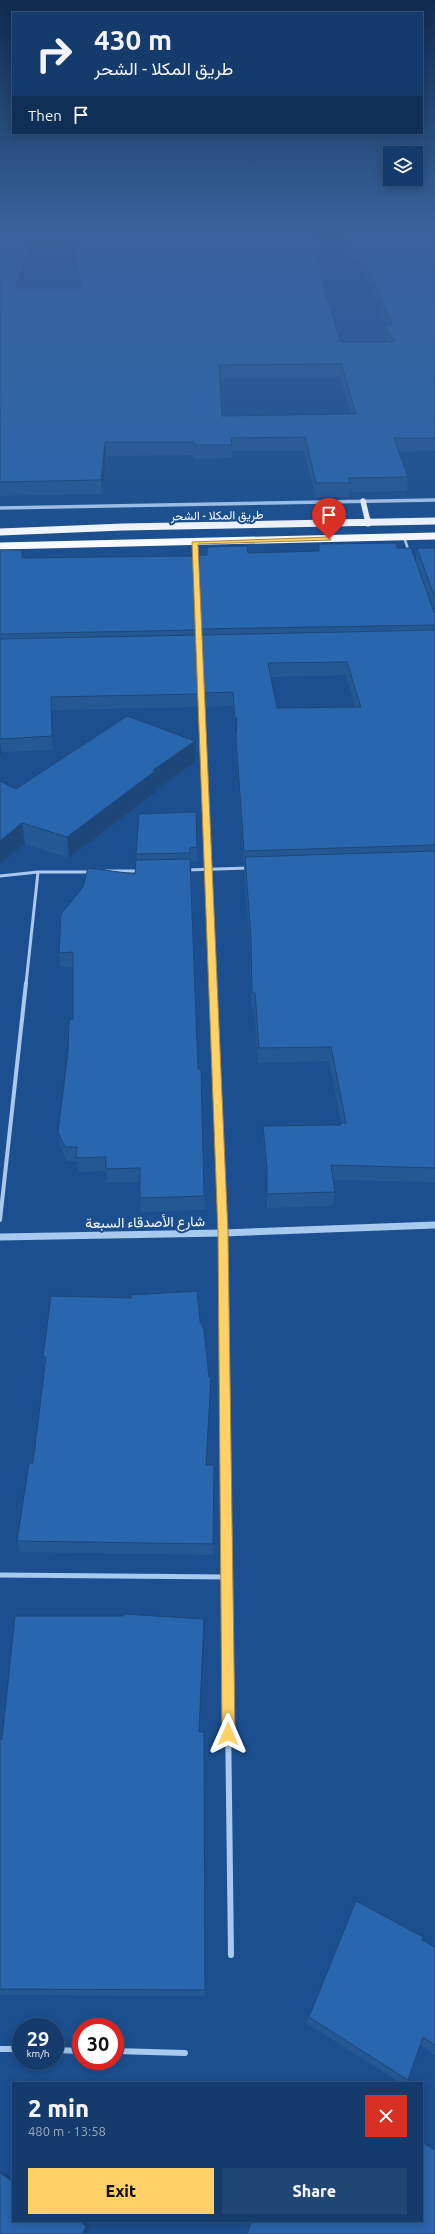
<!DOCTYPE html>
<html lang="en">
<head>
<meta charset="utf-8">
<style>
  :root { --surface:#143b6b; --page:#214673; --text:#f1f3f6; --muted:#9dadc1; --line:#33557e; --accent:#ffd166 }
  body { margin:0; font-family:Ubuntu,Vazirmatn,sans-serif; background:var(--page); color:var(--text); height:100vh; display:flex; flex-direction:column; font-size:15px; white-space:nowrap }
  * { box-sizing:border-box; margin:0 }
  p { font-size:13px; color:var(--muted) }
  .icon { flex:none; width:22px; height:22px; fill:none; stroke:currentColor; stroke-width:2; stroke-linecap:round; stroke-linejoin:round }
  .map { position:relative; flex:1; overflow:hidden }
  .drawer { position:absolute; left:12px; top:2082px; width:411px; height:140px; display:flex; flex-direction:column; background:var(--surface); border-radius:0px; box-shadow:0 2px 10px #0003,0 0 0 1px var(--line) }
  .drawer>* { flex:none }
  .hud { position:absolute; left:12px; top:12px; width:411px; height:122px; border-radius:0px; box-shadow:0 2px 10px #0003,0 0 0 1px var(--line); background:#143b6b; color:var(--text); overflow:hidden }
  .tools { position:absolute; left:383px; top:146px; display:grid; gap:8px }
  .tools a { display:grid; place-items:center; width:40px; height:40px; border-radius:0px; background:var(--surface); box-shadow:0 2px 10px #0003,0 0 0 1px var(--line); font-size:20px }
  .speed { position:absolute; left:12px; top:2018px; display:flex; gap:8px; font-size:20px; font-weight:700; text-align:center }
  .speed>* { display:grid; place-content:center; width:52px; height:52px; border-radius:50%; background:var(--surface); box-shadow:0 2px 10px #0003,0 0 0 1px var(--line); line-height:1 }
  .speed small { font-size:10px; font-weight:400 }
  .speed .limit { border:6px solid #d22; background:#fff; color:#111 }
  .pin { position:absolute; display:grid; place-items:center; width:34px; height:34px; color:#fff; margin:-41px -17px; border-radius:50% 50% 50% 0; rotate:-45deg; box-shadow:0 0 4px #0007 }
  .pin .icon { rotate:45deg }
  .me { position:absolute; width:44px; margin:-22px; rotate:0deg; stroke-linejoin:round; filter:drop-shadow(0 0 3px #0008) }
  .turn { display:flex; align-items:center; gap:14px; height:84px; padding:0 16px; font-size:18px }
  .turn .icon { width:52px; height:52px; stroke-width:2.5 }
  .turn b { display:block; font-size:28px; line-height:34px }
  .then { display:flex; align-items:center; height:38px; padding:0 16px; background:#0003; gap:8px; font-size:15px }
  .round { display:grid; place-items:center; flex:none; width:42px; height:42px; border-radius:0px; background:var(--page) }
  .overview { display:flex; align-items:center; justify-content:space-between; height:68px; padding:0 16px }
  h1 { font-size:24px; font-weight:800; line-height:30px }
  .primary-button { display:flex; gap:8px; margin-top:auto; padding:8px 16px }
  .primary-button a { flex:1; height:46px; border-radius:0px; background:var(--accent); color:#111; font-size:16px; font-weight:800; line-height:46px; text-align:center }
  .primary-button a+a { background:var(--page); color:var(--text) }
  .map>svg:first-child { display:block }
</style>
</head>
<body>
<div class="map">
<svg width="435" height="2234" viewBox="0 0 435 2234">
  <rect width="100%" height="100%" fill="#1b4f8f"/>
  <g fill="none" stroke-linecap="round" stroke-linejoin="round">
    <path stroke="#a9c9ee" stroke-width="2.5" d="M404 537 409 552
      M195 542 202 727"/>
    <path stroke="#a9c9ee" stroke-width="3" d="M202 726 213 984
      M186 870 249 868
      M106 871H139
      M0 876 38 872H91
      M26 984 38 872"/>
    <path stroke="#a9c9ee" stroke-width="4" d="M213 983 223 1233 224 1309
      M0 1220 26 983"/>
    <path stroke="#a9c9ee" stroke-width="5" d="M224 1308 228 1719
      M0 1575 227 1577"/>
    <path stroke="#a9c9ee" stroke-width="6" d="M228 1718 231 1955
      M0 2049H21
      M55 2050 81 2051
      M115 2051 185 2053"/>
    <path stroke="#a9c9ee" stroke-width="3.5" d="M0 508 435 500"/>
    <path stroke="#a9c9ee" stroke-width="7" d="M0 1237 223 1233 435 1225"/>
    <path stroke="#f8faff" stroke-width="5.5" d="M363 501 368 522
      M385 522 435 521"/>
    <path stroke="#f8faff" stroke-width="7" d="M368 521V523
      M0 532 123 527 435 521
      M0 546 435 536"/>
  </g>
  <path fill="#245895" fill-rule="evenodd" d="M0 230 321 250 320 261H318L326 299 340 342H387L384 336 385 324H386L359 261H350L336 230H435V451L399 452 408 477 407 491 349 492V497H316L304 451H232V458L195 459 194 455 106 456 102 494 0 496ZM32 253H74L80 288H20ZM340 377 351 414 222 416 220 378Z
    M319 544 397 548 416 560 417 548H435V1182L333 1180 335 1192 333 1206 267 1208V1182L263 1140V1126L340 1125V1123H341L329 1061 258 1063 254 1007H251L250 951 236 753V732L235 733 233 706 204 707 199 555 248 553 318 551ZM346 675 355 707 277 708 270 677Z
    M0 550H22L23 558 193 556 198 707 52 710 53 750 1 752V759H0Z
    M195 741V762L156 790V792L69 858 25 844 0 864V781L16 789Z
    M196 812 197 861H191L198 1069H201L205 1210 141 1212 140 1198V1182L107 1183 106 1171 78 1172 77 1161H67L60 1145 58 1132 73 1019V967H60L59 953 135 874 137 860 136 854Z
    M200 1321 209 1377H211V1390L207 1465H214L213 1555 20 1552 17 1541 33 1463 45 1368 43 1357Z
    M205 1631 200 1732 204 1742 205 1996 0 1995V1739H2Z
    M356 1901 435 1947V2055L420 2044 408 2080 404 2083H401L306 2023Z
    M251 2221H422L435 2234H246Z"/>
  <path fill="#1d4779" d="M31 242 32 253 16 300 15 288Z
    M105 442 106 456 102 494 101 480Z
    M51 697 52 710 53 750 52 736Z
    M237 718V732L235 733V719Z
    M195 741V762L156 790V792L69 858 67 837 153 770Z
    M0 743 1 752V759L0 754Z
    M22 823 25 844 0 864V841Z
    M211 1377V1390L206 1477V1465Z
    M204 1619 205 1631 199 1743V1732Z
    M0 2170 13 2179V2182L0 2173Z
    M79 2221H83L90 2226 87 2234H83Z"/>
  <path fill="#2a66ad" stroke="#1d4779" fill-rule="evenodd" d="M0 230H316L321 250H316L326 299H328L340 342H394L385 324H392L360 250H351L341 230H435V438H394L408 477 348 478 350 483H316L305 437 231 438 232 445H195L194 442H105L101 480 0 482ZM31 242H73L81 288H15ZM341 364 356 414 222 416 219 365Z
    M396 543 397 548H411L434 612H435V625L201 629 199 555H207V547L247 546 248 553 319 551V544Z
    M417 548H435V598Z
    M0 550H22V558L193 556 196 630 0 634Z
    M435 630V845L244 851 236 739 237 718 235 719 233 692 204 693 202 635ZM347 662 361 707 277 708 268 663Z
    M196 635 198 694 51 697 52 736 0 739V639Z
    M127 716 195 741 153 770 155 771 67 837 22 823 0 841V781L16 789Z
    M196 812 197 847 190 848V853L136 854 139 814Z
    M435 851V1168L331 1165 335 1192 267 1194V1168L263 1126 341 1125 340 1123H346L331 1047 259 1048 255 993H252L251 937 245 857Z
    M190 859 198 1069H201L204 1196 140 1198V1168L106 1169V1157L76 1158 77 1147H65L58 1132 68 1052 69 1020 73 1019V952L59 953 61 914 83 887 88 868 135 874 136 860Z
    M197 1291 200 1321 204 1330 209 1377H211L206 1465H214L213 1544 17 1541 29 1463H33L46 1357H43L51 1296 131 1298V1295Z
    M123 1614 204 1619 199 1732H204L205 1990 0 1989V1739H2L15 1616H123Z
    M356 1901 423 1937 422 1940 435 1947V2045L423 2037 408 2080 309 2017Z
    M422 2142 435 2150V2234H247L252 2221H422Z
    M0 2173 13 2182V2221H79L86 2226 83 2234H0Z"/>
  <linearGradient id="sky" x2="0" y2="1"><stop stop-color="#0f2b4f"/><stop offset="0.42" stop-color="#39639b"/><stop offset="1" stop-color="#39639b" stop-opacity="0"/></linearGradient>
  <rect width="435" height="543" fill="url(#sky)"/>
  <path fill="#ffd166" stroke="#a68842" d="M329 537 331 540 198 544 228 1233 235 1734 233 1739 228 1741 224 1739 222 1734 218 1233 192 542Z"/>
  <g text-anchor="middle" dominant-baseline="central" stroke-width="4" stroke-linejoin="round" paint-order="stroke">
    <g font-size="12" fill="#fff" stroke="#1b4f8f">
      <text transform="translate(217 515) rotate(-1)">طريق المكلا - الشحر</text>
    </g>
    <g font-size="14" fill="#fff" stroke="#1b4f8f">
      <text transform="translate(145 1222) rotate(-1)">شارع الأصدقاء السبعة</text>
    </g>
  </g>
</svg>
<div class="tools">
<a><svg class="icon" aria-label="layers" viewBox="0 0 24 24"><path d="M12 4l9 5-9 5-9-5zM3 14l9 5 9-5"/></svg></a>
</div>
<div class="speed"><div>29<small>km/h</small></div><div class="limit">30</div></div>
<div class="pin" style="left:329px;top:539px;background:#d93025"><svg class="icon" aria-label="arrive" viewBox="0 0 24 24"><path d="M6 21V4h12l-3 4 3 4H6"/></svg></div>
<svg class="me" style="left:228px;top:1734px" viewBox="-20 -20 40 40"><path d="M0-17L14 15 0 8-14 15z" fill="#ffd166" stroke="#fff" stroke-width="4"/></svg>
<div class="hud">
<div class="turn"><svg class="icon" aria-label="right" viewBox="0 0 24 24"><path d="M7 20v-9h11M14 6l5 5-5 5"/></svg><div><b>430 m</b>طريق المكلا - الشحر</div></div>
<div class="then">Then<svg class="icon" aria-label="arrive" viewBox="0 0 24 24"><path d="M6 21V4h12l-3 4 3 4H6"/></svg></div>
</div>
<section class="drawer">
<div class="overview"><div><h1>2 min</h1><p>480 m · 13:58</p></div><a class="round" style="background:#d93025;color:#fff"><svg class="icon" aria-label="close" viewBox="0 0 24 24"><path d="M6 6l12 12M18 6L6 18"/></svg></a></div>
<div class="primary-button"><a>Exit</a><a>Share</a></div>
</section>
</div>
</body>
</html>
